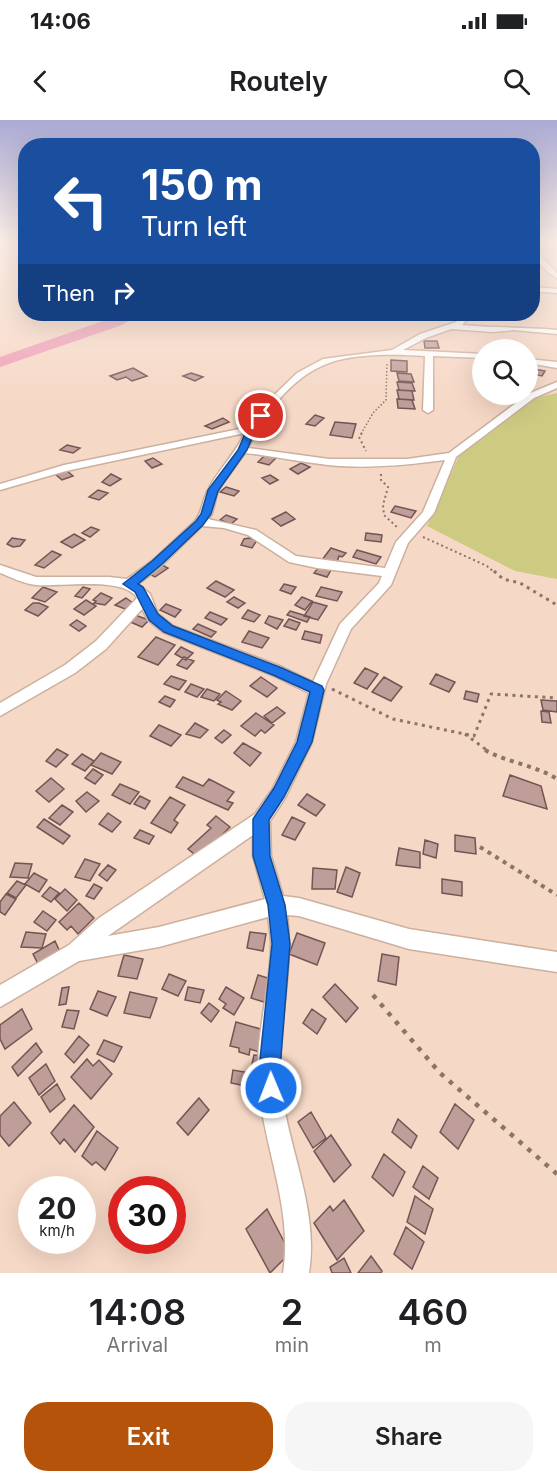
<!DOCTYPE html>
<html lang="en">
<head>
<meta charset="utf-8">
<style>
  :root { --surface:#fff; --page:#f6f6f6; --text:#202124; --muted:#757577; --accent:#b45309 }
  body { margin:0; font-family:Inter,sans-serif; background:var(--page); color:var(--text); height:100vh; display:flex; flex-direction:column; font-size:22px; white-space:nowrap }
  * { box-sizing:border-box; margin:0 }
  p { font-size:20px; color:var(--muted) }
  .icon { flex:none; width:33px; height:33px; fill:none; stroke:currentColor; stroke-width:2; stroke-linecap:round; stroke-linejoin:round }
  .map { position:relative; height:1153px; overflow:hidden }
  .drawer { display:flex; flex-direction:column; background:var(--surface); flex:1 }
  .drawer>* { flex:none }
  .guide { position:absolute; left:18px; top:18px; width:522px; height:183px; border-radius:24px; box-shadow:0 6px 24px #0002; background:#1a4fa0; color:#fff; overflow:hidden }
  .fabs { position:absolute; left:472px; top:219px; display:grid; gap:12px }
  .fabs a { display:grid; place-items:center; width:66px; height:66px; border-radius:50%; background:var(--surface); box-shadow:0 6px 24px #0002; font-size:30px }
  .speed { position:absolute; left:18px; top:1056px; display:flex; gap:12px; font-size:30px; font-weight:700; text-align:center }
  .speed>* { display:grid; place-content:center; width:78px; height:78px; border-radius:50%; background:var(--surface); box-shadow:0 6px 24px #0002; line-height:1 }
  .speed small { font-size:15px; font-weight:400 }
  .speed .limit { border:9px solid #d22; background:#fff; color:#111 }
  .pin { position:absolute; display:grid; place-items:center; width:51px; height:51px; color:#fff; margin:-26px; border:3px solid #fff; border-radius:50%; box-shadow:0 2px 6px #0007 }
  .me { position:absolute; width:66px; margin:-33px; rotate:359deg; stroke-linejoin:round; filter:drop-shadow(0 0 4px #0008) }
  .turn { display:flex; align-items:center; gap:21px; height:126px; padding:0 24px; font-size:27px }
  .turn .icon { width:78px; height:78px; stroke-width:2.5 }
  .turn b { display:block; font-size:42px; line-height:51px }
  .then { display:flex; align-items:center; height:57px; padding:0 24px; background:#0003; gap:12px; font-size:22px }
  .eta { display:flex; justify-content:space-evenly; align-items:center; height:102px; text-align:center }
  .eta b { font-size:36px; font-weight:600; line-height:42px }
  .action { display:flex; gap:12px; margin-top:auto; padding:12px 24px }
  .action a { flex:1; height:69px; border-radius:24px; background:var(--accent); color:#fff; font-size:24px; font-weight:600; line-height:69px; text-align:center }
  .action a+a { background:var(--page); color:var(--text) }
  .status { display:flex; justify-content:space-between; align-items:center; height:42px; padding:0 30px; background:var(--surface); direction:ltr }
  .status svg { height:16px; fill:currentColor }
  header { display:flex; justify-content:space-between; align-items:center; height:78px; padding:0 24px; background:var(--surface); font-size:27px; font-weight:600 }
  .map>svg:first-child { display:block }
</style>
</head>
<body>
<div class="status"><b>14:06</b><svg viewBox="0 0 49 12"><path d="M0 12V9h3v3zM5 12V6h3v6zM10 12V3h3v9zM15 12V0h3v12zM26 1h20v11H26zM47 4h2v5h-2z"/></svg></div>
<header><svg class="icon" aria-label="back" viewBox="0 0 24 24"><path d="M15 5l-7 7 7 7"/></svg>Routely<svg class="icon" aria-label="search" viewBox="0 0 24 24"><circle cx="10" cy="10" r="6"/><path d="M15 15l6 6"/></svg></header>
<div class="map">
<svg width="557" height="1153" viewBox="0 0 557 1153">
  <rect width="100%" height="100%" fill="#f6d8c6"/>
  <path fill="#cdcb82" d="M557 273V459L515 451 427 406 459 336 534 278Z"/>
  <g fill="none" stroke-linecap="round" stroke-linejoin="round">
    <path fill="#ed9bb6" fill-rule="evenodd" d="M532 121H557V124L532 126Z
      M123 194H140L122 205 0 247V237Z"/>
  </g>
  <path fill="#bf9d99" stroke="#745552" stroke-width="1.5" d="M424 221H437L439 228H425Z
    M391 240 407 241V252L391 251Z
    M133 248 147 256 132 261 126 257 117 260 110 256Z
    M529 248 545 251 542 256 528 253Z
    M191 253 203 257 195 261 183 256Z
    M397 253 411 254 414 262 399 261Z
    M397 262 412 263 415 271 399 270Z
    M397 270 412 271 414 280 399 279Z
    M397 279 412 280 415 289 398 288Z
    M315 295 324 298 315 306 306 304Z
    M223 298 229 302 212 309 205 306Z
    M335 302 356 304 352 318 330 315Z
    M67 325 80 328 73 333 60 330Z
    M266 334 277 337 269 345 258 342Z
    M153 338 162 344 152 348 145 341Z
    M301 343 310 347 298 354 290 349Z
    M301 343 310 347 298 354 290 349Z
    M66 350 73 356 62 360 55 354Z
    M111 354 121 359 110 366 102 362Z
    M270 355 278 360 270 364 262 358Z
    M226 367 239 371 234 376 220 372Z
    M98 370 108 373 99 380 89 377Z
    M395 386 416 391 411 398 391 392Z
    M286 392 295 399 281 406 272 399Z
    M226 395 237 399 231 404 220 400Z
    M91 407 99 410 90 417 82 413Z
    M366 413 382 415 381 422 365 420Z
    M74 414 85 420 72 428 61 422Z
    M12 418 25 420 20 426 13 427 7 424Z
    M249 418 257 420 252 428 241 425 244 419Z
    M331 428 346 433 342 437 339 436 336 445 322 440Z
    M357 430 381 437 376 444 353 437Z
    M52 431 61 435 44 448 35 445Z
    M162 445 168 448 155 457 149 454Z
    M319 447 331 450 327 457 314 453Z
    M216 461 234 470 225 477 207 468Z
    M284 464 296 467 291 474 280 470Z
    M43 467 57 472 45 482 32 478Z
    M83 467 90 469 82 478 75 476Z
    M321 467 342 472 337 481 316 476Z
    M101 473 112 478 105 485 94 483 96 481 93 480Z
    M234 477 245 483 238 488 227 482Z
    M302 477 312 481 305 490 295 485Z
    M126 478 133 483 125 489 115 485Z
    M86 480 96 486 84 495 74 489Z
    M313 482 327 486 318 500 304 496Z
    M33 483H39L48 487 38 496 25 490Z
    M166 484 181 490 175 497 160 490Z
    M248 490 260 495 254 502 242 498Z
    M290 491 310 497 307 502 287 495Z
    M210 492 227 499 221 505 205 498Z
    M135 495 149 500 142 507 128 501Z
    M269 496 283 500 277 509 265 503Z
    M289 499 300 503 296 510 284 506Z
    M77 500 86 506 79 511 70 505Z
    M198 504 216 512 211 517 193 509Z
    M249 511 269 518 262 528 242 522Z
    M305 511 322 515 320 523 302 519Z
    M156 517 175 525 158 545 138 537Z
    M181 527 193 533 186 540 175 534Z
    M184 537 194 541 187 549 177 545Z
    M365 548 378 554 367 569 354 563Z
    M436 554 455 562 449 572 430 564Z
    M171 556 186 561 179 570 164 564Z
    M261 557 277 568 267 577 250 566Z
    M384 557 402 567 391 581 372 572Z
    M191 564 204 569 197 577 185 572Z
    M207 569 220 574 214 581 201 577Z
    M226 571 241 581 232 590 218 584 221 582 217 580Z
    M466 571 479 574 477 582 464 579Z
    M165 576 175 580 170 587 159 582Z
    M541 580 557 581V592L543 590Z
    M277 587 285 593 272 603 264 596Z
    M541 591 549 592 551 603 542 602Z
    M256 593 274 605 265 613 261 610 255 616 241 606Z
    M195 603 208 610 200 618 186 614Z
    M159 605 181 615 171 626 150 616Z
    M224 610 231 615 222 623 215 618Z
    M243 623 261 633 250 646 234 633Z
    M57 629 68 635 56 647 46 641Z
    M101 633 121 642 112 654 91 645Z
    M82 634 94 641 85 651 72 644Z
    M93 649 103 655 95 664 85 658Z
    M510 655 541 666 547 689 503 676Z
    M183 657 203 666 209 659 234 672 227 681 233 683 228 690 176 667Z
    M51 658 64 669 49 682 36 671Z
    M120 664 139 672 130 684 112 675Z
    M87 672 99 681 86 692 76 681Z
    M307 674 325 685 316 696 298 685Z
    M140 676 150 681 145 689 134 684Z
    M170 677 185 685 174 700 178 703 171 713 151 703Z
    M62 685 73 692 60 705 49 698Z
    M108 693 121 702 112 712 99 704Z
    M216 696 230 707 199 738 188 729 211 708 207 705Z
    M292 697 305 703 295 720 282 715Z
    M44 699 70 716 63 724 37 707Z
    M140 710 154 716 149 724 134 718Z
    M455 715 475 718 476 734 455 731Z
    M425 720 438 724 436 738 423 734Z
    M399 728 420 732V748L396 745Z
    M85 739 100 744 90 761 75 757Z
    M15 743 32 744 28 758 10 757Z
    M108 745 116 750 107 761 99 755Z
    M346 747 360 753 352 777 337 772Z
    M313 748 337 750 335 769H312Z
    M34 753 47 760 39 772 25 764Z
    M442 759 462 762V776L442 773Z
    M17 761 26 765 16 778 7 773Z
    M94 764 102 768 94 779 86 776Z
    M50 767 59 773 51 782 42 776Z
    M65 769 77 780 67 791 55 779Z
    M6 774 16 779 5 795 0 792V782Z
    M79 783 94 798 78 814 71 806 67 810 59 802Z
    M43 791 56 800 47 811 34 802Z
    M26 812 46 814 42 828 21 827Z
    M250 812 266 814 263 831 247 828Z
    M297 813 325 823 317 845 289 834Z
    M55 821 60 832 39 846 33 834Z
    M382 834 399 837 396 865 378 861Z
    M124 835 143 839 137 859 118 856Z
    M169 854 186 861 178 876 162 869Z
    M258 855 271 859 264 882 251 878Z
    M335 864 358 888 346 902 323 877Z
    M69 867 66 884 59 885 62 868Z
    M188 867 204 870 200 883 185 880Z
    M226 867 244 878 234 895 223 888 226 884 219 879Z
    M98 871 116 877 107 896 90 889Z
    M130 872 157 878 150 898 124 893Z
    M209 883 219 891 211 902 201 893Z
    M22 889 32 909 5 929 0 919V905Z
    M312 889 326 899 317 914 303 903Z
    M67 890 79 891 74 909 62 907Z
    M236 902 264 910 259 932 250 929 249 935 239 932V928L230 926Z
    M79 916 89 925 74 943 65 934Z
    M104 920 122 927 114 942 97 934Z
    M36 923 42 932 18 956 12 947Z
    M254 935 266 937 260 969 231 963 233 950 250 953Z
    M87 939 93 946 99 940 112 954 91 979 71 957Z
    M46 944 55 961 39 975 29 958Z
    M57 964 65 979 50 992 41 977Z
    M199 978 209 990 188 1015 177 1003Z
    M14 982 31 1003 9 1026 0 1015V996Z
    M455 984 474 1000 458 1029 440 1012Z
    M74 985 94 1007 75 1032 64 1019 60 1024 51 1013Z
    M311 992 326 1018 313 1028 298 1002Z
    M398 999 417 1016 411 1028 392 1012Z
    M97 1011 118 1028 105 1050 96 1042 92 1045 82 1036Z
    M331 1015 351 1045 334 1062 314 1031Z
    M384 1034 405 1052 393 1076 372 1057Z
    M423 1046 438 1058 429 1079 413 1067Z
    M415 1076 433 1089 425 1114 407 1102Z
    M344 1080 364 1111 337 1140 314 1103 330 1086 333 1091Z
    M267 1089 290 1133 270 1153 246 1109Z
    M406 1107 424 1122 412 1149 394 1134Z
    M371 1136 382 1151 381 1153H358Z
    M344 1138 351 1153H332L330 1147Z"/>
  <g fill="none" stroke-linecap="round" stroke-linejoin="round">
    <defs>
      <path id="street" d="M532 127 557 153V158C547 153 532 138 532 127Z
        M532 167 557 169V173L532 171Z
        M464 194H472L462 205C494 208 525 207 557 210V214L514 210 493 212 451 209 426 218 403 230 483 234V238L433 236V290L428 293 423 290 425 236C397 234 356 233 329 243 292 256 264 294 248 328L329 339H407L449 333 528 274 557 262V268L534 278 456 337 434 393 408 423 391 465 351 509 326 564 312 622 285 678 270 701 271 736 283 776 299 778 409 809 557 832V852L409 829 299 796 287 795C294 849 279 898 280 950 282 1019 320 1083 309 1153H283C294 1084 259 1019 258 951 257 909 271 866 271 824 271 815 269 806 268 797L159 827 79 841 0 887V865L69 825 99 798 255 694 273 668 296 622 309 573 272 555 163 512 148 500 142 489 106 529 75 553 0 596V583L65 545 96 521 137 478C125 456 59 467 36 465 24 464 11 457 0 453V445L36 457H109L127 459 152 441 195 401C203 391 202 380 208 370 218 350 235 334 245 313L66 351 0 370V364L64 345 249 307 268 281 297 253 323 239 392 230 420 214 456 202ZM245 333C273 336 300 342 328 345 366 349 407 345 445 340L423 392 396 422 385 448 296 436 256 410 208 399 212 394 218 370ZM202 406 224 408 248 415 289 442 317 448 382 456 379 463 340 504 313 562 282 547 173 506 158 494 150 474 138 464 160 447ZM253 715V736L265 779 159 807 108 816Z
        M528 239 557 242V248L528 243Z"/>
    </defs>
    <use href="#street" stroke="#ccb09e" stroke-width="3"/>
    <path stroke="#897569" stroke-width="1.5" stroke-dasharray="1.5 2" stroke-linecap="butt" d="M361 314 373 293 386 280 387 242"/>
    <path stroke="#897569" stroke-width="2" stroke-dasharray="2 3" stroke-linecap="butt" d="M362 313 359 317 366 331
      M381 354V360L388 367 383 385 384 395 398 408
      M423 417 487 446 495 453"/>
    <path stroke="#897569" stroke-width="3" stroke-dasharray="3 4.5" stroke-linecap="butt" d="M494 451 503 459 520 463 557 485
      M332 569 393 599 474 616 491 574 557 578
      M465 614 488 631"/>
    <path stroke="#897569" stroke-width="4" stroke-dasharray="4 5" stroke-linecap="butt" d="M485 630C508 643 535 645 557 659
      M480 727 557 775"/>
    <path stroke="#897569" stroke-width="4.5" stroke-dasharray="4.5 7" stroke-linecap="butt" d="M373 875 440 953 557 1054"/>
    <use href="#street" fill="#fff" fill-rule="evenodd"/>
  </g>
  <linearGradient id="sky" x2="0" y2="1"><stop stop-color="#aaaad4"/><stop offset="0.43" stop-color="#fbede5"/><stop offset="1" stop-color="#fbede5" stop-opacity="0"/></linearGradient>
  <rect width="557" height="282" fill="url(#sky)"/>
  <path fill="#1a73e8" stroke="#114b97" stroke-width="1.5" d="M258 294 266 296 256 309 247 330 218 371 211 394 203 405 160 446 138 464 143 467 158 494 173 506 282 548 322 566 324 570 312 622 284 677 269 700 270 736 285 785 290 824 280 949 281 968 278 976 271 979 264 976 261 968 259 949 272 824 268 785 253 736V699L274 668 297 622 310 572 273 555 164 512 149 500 135 472 123 464 152 441 196 401 201 394 208 370 238 330 247 309Z"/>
</svg>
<div class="fabs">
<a><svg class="icon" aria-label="search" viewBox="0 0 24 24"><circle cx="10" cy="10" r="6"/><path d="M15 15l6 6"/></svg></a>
</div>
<div class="speed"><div>20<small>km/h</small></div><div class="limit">30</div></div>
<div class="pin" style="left:261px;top:296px;background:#d93025"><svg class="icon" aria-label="arrive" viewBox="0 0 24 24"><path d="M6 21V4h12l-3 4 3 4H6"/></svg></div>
<svg class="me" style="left:271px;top:968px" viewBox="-20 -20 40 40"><circle r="17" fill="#1a73e8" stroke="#fff" stroke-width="3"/><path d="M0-11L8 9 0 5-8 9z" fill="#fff"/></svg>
<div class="guide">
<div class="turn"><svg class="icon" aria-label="left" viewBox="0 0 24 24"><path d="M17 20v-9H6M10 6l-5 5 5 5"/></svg><div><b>150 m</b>Turn left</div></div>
<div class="then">Then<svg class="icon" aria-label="right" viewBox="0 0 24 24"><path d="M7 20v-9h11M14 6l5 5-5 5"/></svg></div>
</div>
</div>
<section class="drawer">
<div class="eta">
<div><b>14:08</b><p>Arrival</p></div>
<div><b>2</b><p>min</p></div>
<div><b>460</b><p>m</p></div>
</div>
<div class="action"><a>Exit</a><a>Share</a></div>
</section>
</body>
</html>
